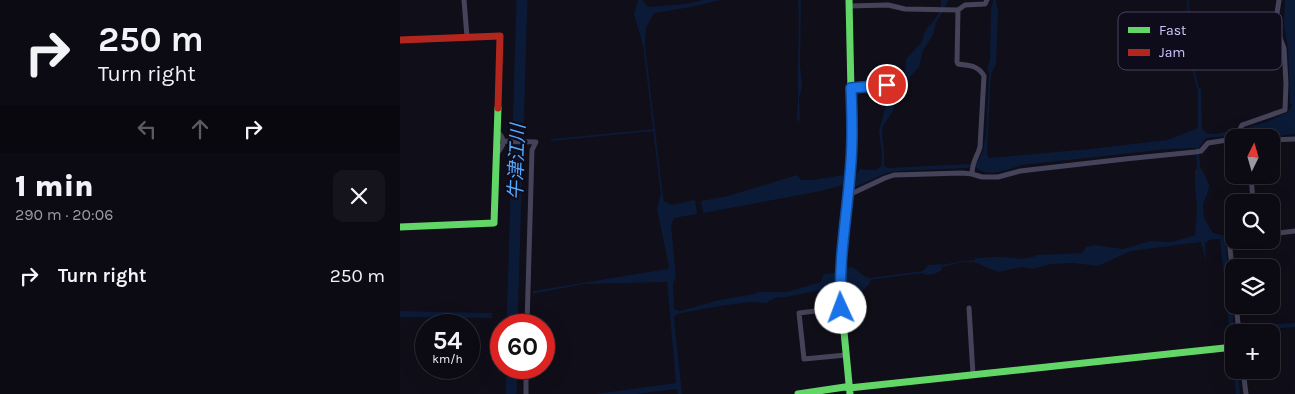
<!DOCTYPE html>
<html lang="en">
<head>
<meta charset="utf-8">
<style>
  :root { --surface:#0c0a12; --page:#15131b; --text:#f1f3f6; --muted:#9a9a9f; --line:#2c2b32 }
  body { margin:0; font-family:Karla,"Noto Sans JP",sans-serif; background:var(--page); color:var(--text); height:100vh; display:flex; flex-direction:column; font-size:19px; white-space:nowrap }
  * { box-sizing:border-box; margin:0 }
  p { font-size:16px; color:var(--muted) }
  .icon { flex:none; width:28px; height:28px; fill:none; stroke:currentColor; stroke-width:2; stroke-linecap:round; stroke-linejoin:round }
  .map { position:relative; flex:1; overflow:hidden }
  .side { display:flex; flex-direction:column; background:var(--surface); width:400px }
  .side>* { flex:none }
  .banner { background:#0c0a12; color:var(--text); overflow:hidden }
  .needle { width:32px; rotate:5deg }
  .fabs { position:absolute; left:825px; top:129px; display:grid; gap:10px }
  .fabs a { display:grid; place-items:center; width:55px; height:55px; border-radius:10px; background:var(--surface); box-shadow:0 5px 20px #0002,0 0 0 1px var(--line); font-size:25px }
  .speed { position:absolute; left:15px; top:314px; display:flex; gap:10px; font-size:25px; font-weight:700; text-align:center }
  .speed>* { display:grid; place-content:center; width:65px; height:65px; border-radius:50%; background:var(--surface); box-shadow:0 5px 20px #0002,0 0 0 1px var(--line); line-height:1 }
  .speed small { font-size:12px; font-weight:400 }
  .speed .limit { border:8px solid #d22; background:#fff; color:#111 }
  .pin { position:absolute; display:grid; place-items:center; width:42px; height:42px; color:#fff; margin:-21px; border:2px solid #fff; border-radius:50%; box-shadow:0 1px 5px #0007 }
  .me { position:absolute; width:55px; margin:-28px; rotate:358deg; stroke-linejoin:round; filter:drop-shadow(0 0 4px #0008) }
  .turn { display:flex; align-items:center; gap:18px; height:105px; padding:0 15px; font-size:22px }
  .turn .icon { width:65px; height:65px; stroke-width:2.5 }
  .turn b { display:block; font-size:35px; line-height:42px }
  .lanes { display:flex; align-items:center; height:48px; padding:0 15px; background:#0003; justify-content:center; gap:25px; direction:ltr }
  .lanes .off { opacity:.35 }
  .round { display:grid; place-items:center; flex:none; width:52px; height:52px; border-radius:10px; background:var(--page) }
  .head { display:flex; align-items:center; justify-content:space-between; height:85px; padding:0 15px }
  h1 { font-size:30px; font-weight:800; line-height:38px }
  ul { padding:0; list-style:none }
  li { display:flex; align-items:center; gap:15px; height:75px; padding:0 15px }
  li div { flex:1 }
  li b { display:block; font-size:19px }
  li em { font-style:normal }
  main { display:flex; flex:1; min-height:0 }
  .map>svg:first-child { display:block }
</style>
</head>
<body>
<main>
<section class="side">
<div class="banner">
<div class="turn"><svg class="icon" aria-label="right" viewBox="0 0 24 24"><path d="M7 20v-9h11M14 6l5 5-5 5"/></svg><div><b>250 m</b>Turn right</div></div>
<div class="lanes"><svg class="icon off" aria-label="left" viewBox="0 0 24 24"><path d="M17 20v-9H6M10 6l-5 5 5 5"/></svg><svg class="icon off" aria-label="ahead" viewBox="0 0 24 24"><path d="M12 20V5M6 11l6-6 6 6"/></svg><svg class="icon" aria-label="right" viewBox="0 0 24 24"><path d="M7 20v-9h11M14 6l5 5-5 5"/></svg></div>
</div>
<div class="head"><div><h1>1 min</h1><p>290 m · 20:06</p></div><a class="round"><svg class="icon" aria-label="close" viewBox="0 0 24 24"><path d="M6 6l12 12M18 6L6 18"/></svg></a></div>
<ul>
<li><svg class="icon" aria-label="right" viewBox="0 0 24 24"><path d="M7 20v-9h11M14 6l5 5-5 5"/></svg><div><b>Turn right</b></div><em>250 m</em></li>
</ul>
</section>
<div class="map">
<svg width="895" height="394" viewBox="0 0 895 394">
  <rect width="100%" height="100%" fill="#100e18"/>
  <path fill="#0b1a37" d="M238 0H242L248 7 286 4 303 0H321L286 8 254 13 246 28 245 46H243L234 14Z
    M398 0H401L400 65 402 86 399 99 400 117 398 124C396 115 398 106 398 97 397 65 400 32 398 0Z
    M541 0H548L547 4 545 6 542 13 536 22 533 35 523 50 519 67 510 77 497 95 493 111 483 126 482 135 484 151V165L487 168 569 164V165H576L583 151 586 134H588L587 154 589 158 690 149 767 140 798 128V87L801 89 802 129 806 133 815 134 835 130 837 131 843 130 844 129 869 121 888 112 892 105 890 103 888 48 884 26 885 0H895V134L878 136 846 134 843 133H836L834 136 806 138 799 148 800 169H802L809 185 808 192 803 204 804 218 813 233 825 236 834 326 895 323V327L834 331V370H838L840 394H836L820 239H812L805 243 806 262 801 242 731 251 698 266 673 263 650 264 634 269 622 267 598 272 574 262H562L542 267V270L535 274 526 275 523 273 470 280V283C459 295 460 294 445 289L446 268 453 267 464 276 469 278 523 271 528 265 541 264 542 265 563 261 575 260V258C582 258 589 257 596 257 611 256 623 262 637 255L682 253 686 247 694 245 723 249 750 241 772 242 795 235 797 207 795 187V170L797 169 796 148 769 149 622 165C609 169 587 179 576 167H569L568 168 498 171 487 173 455 187 456 175 460 169 475 170 481 167 482 153 479 132 486 104 505 78 506 59 521 43 526 29 535 19 541 10Z
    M593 0H596L598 11 596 64 590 76 587 67 590 60 591 10Z
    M397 175 401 180H412L444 175 443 185 421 191 303 213 301 201 328 196Z
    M260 196H263L264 201 271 205 295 200 297 214 274 218 271 225 276 277 273 284 274 309 280 311 319 300 354 294 358 292H387L421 282 424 274 435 273V287L386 297 375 298 366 303 350 302 313 307 277 314 274 318 282 394H278L277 389 237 394H195L276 383 267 282 184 284 133 294V291L267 269 269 267 257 209Z
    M0 311 92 313V318L0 317Z"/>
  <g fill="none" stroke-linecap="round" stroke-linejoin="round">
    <path stroke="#0b1a37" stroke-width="2" d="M788 0 791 60 798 89
      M244 45 262 196
      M587 134 590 74
      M152 140 254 130"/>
    <path stroke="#0b1a37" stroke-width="11" d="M112 325 122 0
      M111 394 112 368"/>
    <path stroke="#454359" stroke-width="5" d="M64 0 67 37
      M449 6 488 5 505 9 558 10 565 5 585 4 587 0
      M451 88 487 85V72
      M840 138V129L842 125 885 110 886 83 884 48 875 26 879 0
      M871 140 895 139
      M103 141 136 142 132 150 127 325
      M96 155C104 145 107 141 97 131
      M572 174 582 177H598L620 171 725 159 795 152 801 151 808 143 834 139
      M851 175 853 202
      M448 194 453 193 485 178 494 175 562 173 572 174C572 161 577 158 580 147L584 76C578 65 570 66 558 64L557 62 558 10
      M871 234 895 231
      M834 239 829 240 834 285
      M836 305 839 332
      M441 308 399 313 404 359 446 355
      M569 308 573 375
      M843 370 846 394
      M126 394V368"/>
    <path stroke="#63d668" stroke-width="7" d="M449 0 452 137 451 163 441 251 440 290 450 394
      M0 227 94 223 98 108
      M398 394 445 387 449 388 834 347"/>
    <path stroke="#b3261e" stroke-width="7" d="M0 40 100 36 98 108"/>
  </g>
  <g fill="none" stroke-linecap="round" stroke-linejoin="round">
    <defs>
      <path id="route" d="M441 308C438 257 448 212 451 161 453 137 452 112 451 88L487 85"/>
    </defs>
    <use href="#route" stroke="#114b97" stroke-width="12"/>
    <use href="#route" stroke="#1a73e8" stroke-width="9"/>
  </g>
  <g text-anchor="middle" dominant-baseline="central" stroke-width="4.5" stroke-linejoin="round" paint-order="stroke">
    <g font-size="19" font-style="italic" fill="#55a9fd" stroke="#0e0b1b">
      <text transform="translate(117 162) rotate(-88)">牛津江川</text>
    </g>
  </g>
  <rect x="718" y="12" width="164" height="58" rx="8" fill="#0e0b1b" stroke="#48435f" stroke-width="1"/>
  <rect x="728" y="27" width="22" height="6" fill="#63d668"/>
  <rect x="728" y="49" width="22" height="7" fill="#b3261e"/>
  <g font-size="14" fill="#cec6fe">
    <text x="759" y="35">Fast</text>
    <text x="759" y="57">Jam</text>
  </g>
</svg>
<div class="fabs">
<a><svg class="needle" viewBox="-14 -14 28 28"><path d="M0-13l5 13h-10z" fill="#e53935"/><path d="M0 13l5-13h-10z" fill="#9a9a9f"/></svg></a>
<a><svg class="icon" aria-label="search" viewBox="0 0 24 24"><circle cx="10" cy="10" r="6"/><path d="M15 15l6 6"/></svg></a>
<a><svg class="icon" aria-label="layers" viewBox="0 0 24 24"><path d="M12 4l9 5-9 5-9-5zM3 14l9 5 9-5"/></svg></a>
<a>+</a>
</div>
<div class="speed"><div>54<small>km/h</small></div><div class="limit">60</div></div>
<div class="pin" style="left:487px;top:85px;background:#d93025"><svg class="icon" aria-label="arrive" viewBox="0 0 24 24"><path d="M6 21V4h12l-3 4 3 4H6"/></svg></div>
<svg class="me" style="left:441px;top:308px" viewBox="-20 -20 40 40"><circle r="19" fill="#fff"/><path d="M0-13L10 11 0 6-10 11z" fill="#1a73e8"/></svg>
</div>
</main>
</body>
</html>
